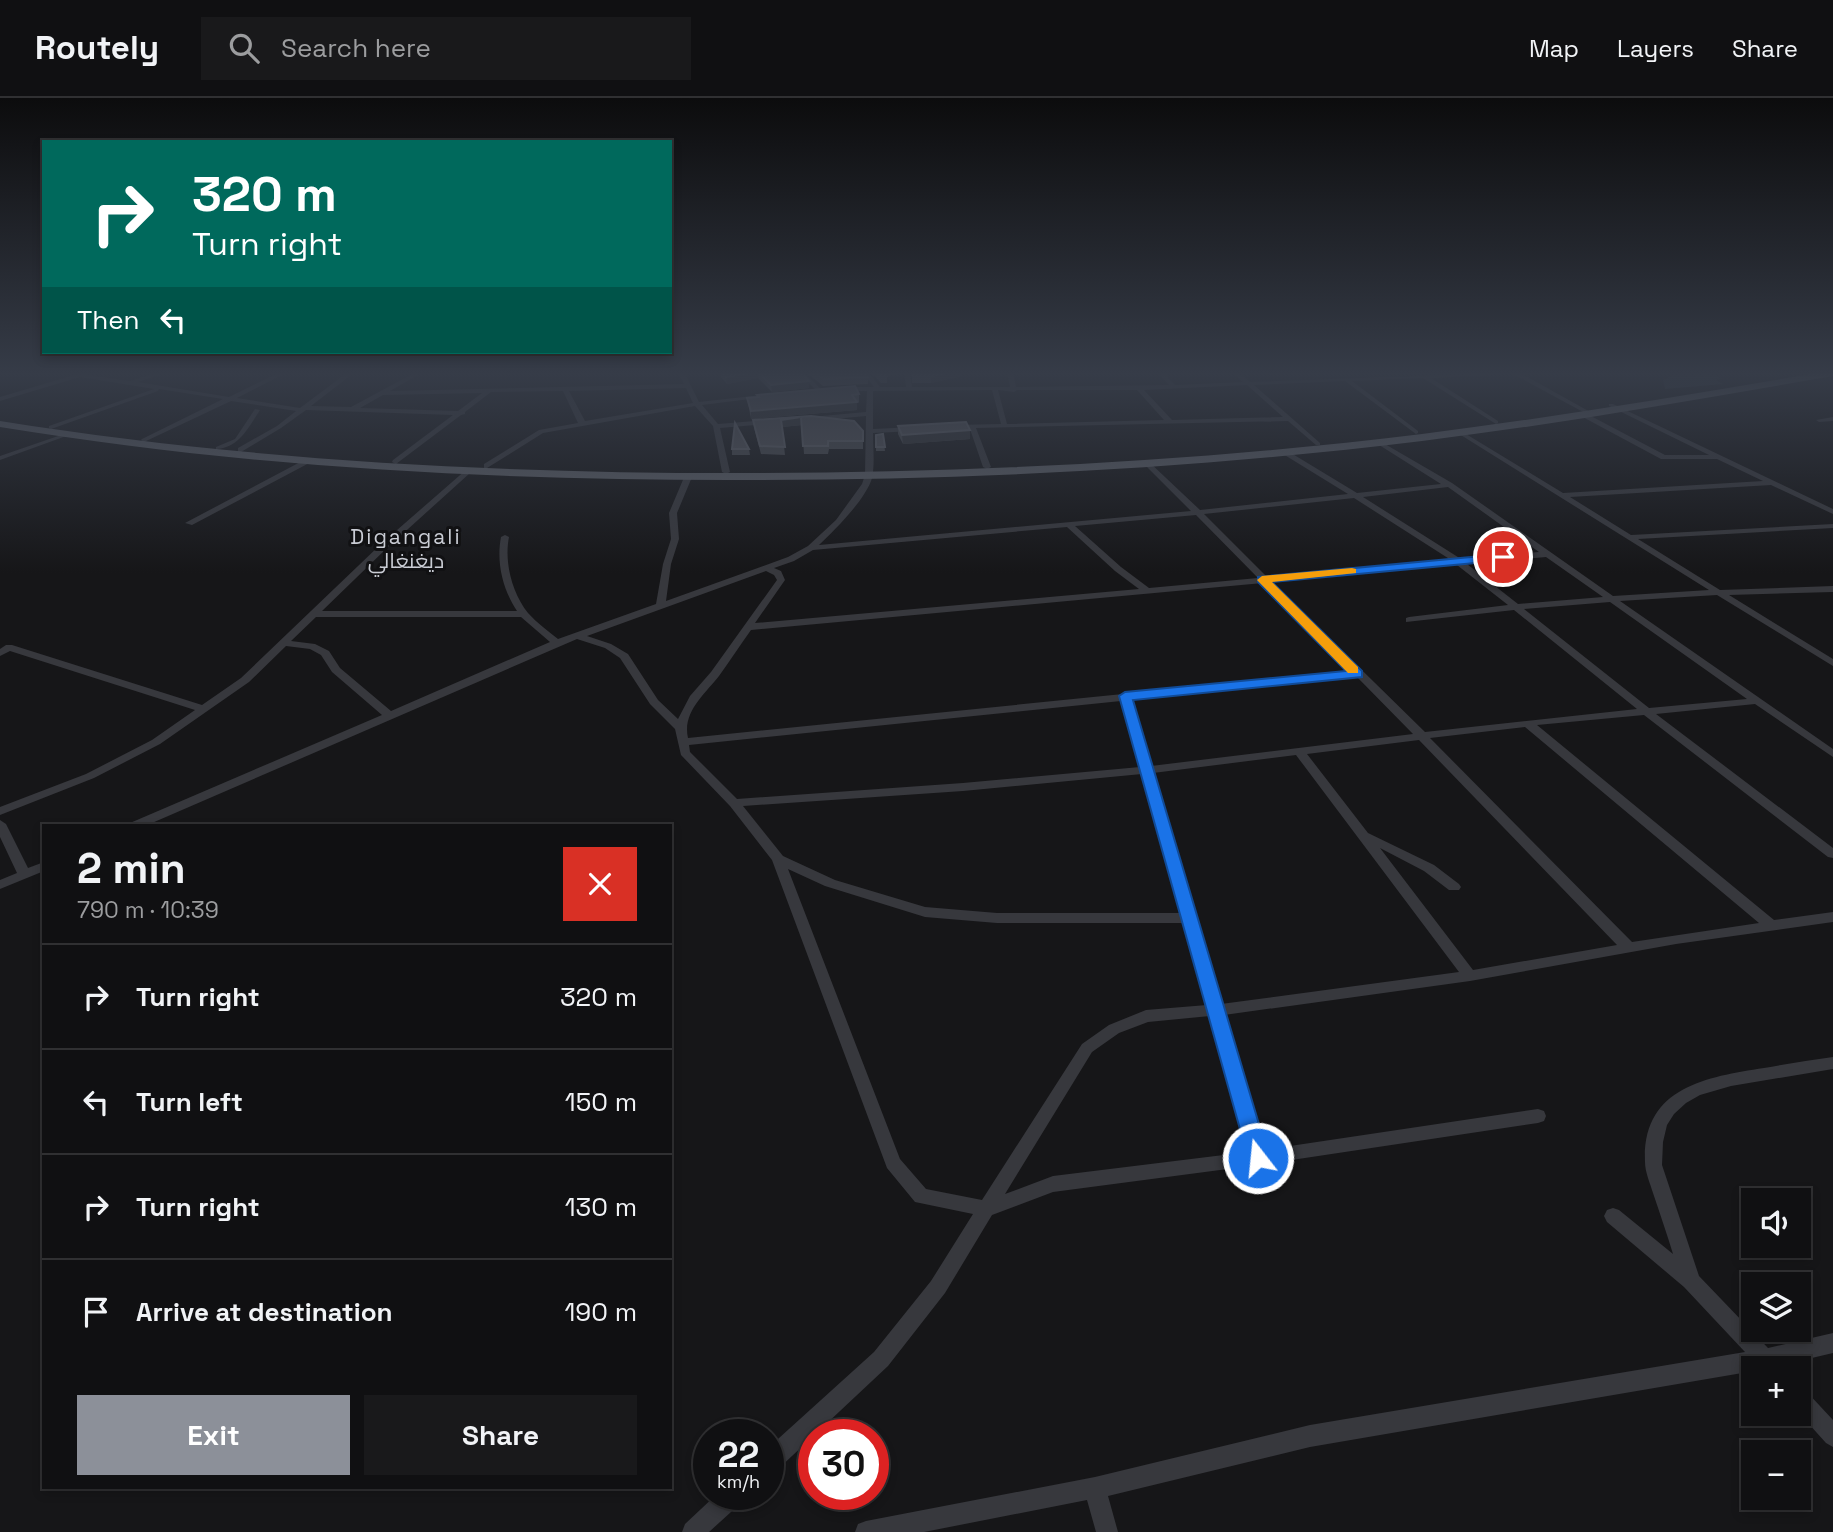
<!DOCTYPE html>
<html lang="en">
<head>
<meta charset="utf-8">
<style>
  :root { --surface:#101012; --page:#19191b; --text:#f1f3f6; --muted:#9c9d9f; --line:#303032; --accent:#8c9099 }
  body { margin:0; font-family:"Space Grotesk",Cairo,sans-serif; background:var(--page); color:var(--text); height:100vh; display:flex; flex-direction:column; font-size:26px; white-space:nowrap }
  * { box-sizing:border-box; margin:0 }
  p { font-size:23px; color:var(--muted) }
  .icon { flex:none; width:38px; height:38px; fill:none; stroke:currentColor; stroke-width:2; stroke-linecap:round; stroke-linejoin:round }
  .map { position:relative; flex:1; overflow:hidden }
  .drawer { position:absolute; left:42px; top:726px; width:630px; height:665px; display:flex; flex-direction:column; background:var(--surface); border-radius:0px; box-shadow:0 4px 10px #0003,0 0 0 2px var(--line) }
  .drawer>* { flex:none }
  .hud { position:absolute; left:42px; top:42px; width:630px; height:214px; border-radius:0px; box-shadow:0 4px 10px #0003,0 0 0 2px var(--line); background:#00695c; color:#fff; overflow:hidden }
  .controls { position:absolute; left:1741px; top:1090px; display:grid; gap:14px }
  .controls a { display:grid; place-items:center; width:70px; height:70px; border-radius:0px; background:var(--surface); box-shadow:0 4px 10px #0003,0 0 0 2px var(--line); font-size:35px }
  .speed { position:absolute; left:693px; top:1321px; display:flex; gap:14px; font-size:35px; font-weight:700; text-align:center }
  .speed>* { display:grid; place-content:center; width:91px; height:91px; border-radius:50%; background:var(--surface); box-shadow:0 4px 10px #0003,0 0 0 2px var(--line); line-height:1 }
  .speed small { font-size:18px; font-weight:400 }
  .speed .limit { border:10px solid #d22; background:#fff; color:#111 }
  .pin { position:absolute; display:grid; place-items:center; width:60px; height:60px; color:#fff; margin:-30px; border:4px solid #fff; border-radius:50%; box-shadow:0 2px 7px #0007 }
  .me { position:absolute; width:77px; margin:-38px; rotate:344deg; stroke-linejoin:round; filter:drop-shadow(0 0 5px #0008) }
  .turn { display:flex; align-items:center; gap:24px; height:147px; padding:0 35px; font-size:32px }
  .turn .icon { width:91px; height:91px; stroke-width:2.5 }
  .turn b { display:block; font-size:49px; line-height:60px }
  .then { display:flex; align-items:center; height:66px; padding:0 35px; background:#0003; gap:14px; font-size:26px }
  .round { display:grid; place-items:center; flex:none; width:74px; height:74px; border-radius:0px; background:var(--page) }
  .headline { display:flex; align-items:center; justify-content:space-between; height:119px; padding:0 35px }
  h1 { font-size:42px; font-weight:700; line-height:52px }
  .cta { display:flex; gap:14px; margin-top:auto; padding:14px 35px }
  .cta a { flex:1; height:80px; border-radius:0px; background:var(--accent); color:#fff; font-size:28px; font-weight:700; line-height:80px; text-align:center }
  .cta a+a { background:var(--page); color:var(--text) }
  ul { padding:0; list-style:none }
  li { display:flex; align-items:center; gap:21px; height:105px; padding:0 35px; border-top:2px solid var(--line) }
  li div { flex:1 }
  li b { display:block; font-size:26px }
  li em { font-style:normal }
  header { display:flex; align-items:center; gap:42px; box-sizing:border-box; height:98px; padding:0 35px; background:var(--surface); border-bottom:2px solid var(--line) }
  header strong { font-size:33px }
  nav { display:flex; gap:38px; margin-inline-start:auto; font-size:24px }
  .search { width:490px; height:63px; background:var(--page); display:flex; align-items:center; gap:18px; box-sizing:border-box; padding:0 24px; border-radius:0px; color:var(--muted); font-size:26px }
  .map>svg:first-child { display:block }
</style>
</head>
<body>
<header>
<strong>Routely</strong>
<div class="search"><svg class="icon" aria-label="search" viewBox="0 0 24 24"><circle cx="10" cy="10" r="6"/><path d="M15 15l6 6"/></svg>Search here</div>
<nav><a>Map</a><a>Layers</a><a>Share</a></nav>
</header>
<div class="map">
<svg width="1833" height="1434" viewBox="0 0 1833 1434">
  <rect width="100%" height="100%" fill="#161618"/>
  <path fill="#2c353c" d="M1674 274C1691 274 1707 271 1722 281L1716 282 1723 286 1665 291 1663 282 1674 277Z"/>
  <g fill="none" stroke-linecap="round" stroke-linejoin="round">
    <path fill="#37383d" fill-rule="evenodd" d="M84 274H89L88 277 130 283 159 274H168L138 284 229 299 280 274H288L237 300 300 310 348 274H355L311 308 351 309 416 274H423L390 293 684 286 678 274H684L699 304 762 297 765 299 702 307 718 326 768 322 771 324 768 326 720 330 730 374 726 376 722 374 713 328 695 308 543 335 487 370H484V366L539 332 578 325 563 293 491 294 465 314V316L461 317 396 366 392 364 393 362 453 317 306 312 281 330 241 354H238V350L277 328 296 313 231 303 144 344 141 342 142 341 223 301 159 291 158 293 51 331 49 330V328L154 291 80 279 0 303V299ZM686 290 693 305 585 323 569 293ZM482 295 458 313 360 310 383 297Z
      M862 274H868L880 289H906L904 274H910L912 289H1010L1007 274H1013L1016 289 1169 287 1157 274H1163L1175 287 1243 284 1232 274H1238L1250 284 1524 274 1522 276 1592 315 1587 316 1665 357H1709L1609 308V306H1613L1833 411V416L1771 387 1570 399 1631 437 1833 426V430L1638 441 1720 492 1833 488V494L1729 497 1833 561V568L1717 497 1620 503 1833 651V659L1755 606 1656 616 1833 750V760L1828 759 1644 617 1537 627 1774 822 1833 814V824L1676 846 1470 883 1224 917 1264 1052 1538 1011 1544 1013 1546 1018 1544 1023 1538 1025 1258 1067 1053 1094 992 1117 945 1195 888 1268 776 1373 768 1376V1350L874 1254 931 1183 973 1116 915 1104 887 1070 772 762 730 708 681 657 675 631 650 606 620 560 605 550 577 541 145 728H128L130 725 382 617 332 574 321 557 310 551 286 548 249 584 160 646 94 680 0 717V709L86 676 152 642 195 612 10 553 0 558V551L6 547H12L202 607 241 580 381 446 467 371 471 373 470 375 387 450 322 513H517C503 492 496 465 501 439L505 437 509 439C504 464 512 495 528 515 537 525 548 533 558 541L656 506 663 466 671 441 669 415 685 377 692 379 677 415 679 441 671 466 666 503 788 459 808 448 836 422 862 386 865 377 866 318 811 323 808 321 811 319 866 314 867 293H840L837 291 840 289H874ZM1513 276 1585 315H1579V317L1661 361H1717L1763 383 1563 395 1461 333 1456 334 1709 492 1613 498 1452 385 1378 342 1376 343V345L1441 386 1357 395 1286 352 1282 354 1283 356 1348 396 1200 412 1148 363H1145V367L1191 413 819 447C835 432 866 401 872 380 875 366 873 349 873 335L915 333 918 331 915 329 873 331V293L992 292 1001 326 954 327 951 329 954 331H970L983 369 987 371 991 369 976 330 1288 323 1316 347H1320V345L1254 287 1345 283 1416 336 1418 335V333L1352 283 1423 280 1496 326 1498 325V323L1431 280ZM1247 287 1283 319 1172 322 1144 292ZM998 292 1014 294 1017 292H1137L1164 322 1007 326ZM1448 389 1539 454 1461 461 1363 399ZM1354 400 1451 462 1267 479 1204 416ZM1196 417 1258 480 1149 490 1121 469 1075 428ZM1067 429 1115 473 1139 491 755 525 785 482 781 473 774 470 794 463 813 452ZM1546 459 1603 499 1518 506 1467 466ZM1457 467 1508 507 1409 519 1406 520V524L1514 512 1637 611 1425 634 1272 484ZM766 473 774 477 777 482 711 574 690 598 678 621 658 602 628 556 611 546 587 538ZM1263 485 1351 573 688 640C682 614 705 596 719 578 730 563 740 547 751 532ZM1610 504 1747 601 1649 610 1524 511ZM316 519H521L550 544 391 613 340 570 329 553 315 546 291 543ZM1357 579 1413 636 1151 668 1131 602ZM1121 603 1140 669 963 685 737 701 690 654 689 647ZM1525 629 1759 825 1632 844 1430 640ZM1419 642 1617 847 1473 872 1380 750 1424 773 1449 792H1459L1461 789 1459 786 1434 767 1368 735 1307 656ZM1296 657 1459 874 1221 906 1153 675ZM1142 676 1181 815H997L925 809 835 782 783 758 743 708 963 693ZM788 771 825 788 925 819 997 825H1183L1207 907 1146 912 1109 927 1082 946 982 1102 926 1091 900 1061ZM1210 918 1248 1054 1053 1078 1005 1096 1092 954 1119 935 1148 924Z
      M803 277H807L822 292V294H818L803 279Z
      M255 311 260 312C248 330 239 350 216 351V349L235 341Z
      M1833 319V323L1819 324 1816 322Z
      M64 336 69 337 0 362V358Z
      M306 361 313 363 192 427 185 425Z
      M0 722 6 726 28 770 44 764V773L0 791V782L17 775 0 739Z
      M1833 959V971L1731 988 1700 997 1686 1005 1674 1016 1667 1027 1663 1044 1662 1067 1699 1178 1768 1250 1833 1235V1255L1782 1267 1783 1270H1754V1273L1310 1349 1108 1398 1118 1434H1096L1087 1402 924 1434H855L858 1426 866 1423 1095 1379 1310 1327 1745 1254 1684 1189 1607 1124 1604 1118 1607 1112 1613 1110 1619 1112 1673 1156C1667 1136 1660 1116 1653 1095 1650 1085 1645 1074 1645 1064 1642 990 1705 979 1764 970 1787 966 1810 962 1833 959Z
      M1799 1290 1806 1293 1833 1322V1349L1826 1345 1799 1315Z
      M717 1396H745L742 1404 709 1434H682L685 1426Z"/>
    <path fill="#5b5e65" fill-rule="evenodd" d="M1822 274H1833V278C1696 302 1559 326 1422 343 1201 370 978 382 756 382 503 383 250 370 0 329V323C251 363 506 376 761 375 981 374 1203 363 1422 336 1556 319 1689 297 1822 274Z"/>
  </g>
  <path fill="#47494d" d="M720 274H804L803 275 809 290 772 294 758 280 727 286 721 279Z
    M806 274H864L868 279V286L823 288Z
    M871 274H919L912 276 887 277V285H881Z
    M912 278H962L931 285H912Z
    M859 296V304H857V312L751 321 747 300H757V297Z
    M811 318 863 333V351H829L828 356H804L802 327 782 329 785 357 761 356 754 330 753 322Z
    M898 328 970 341 903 346 898 336Z
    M883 336 885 353H876V337Z
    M732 351H749L750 357H732Z"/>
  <path fill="#2f3033" d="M757 274 758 280 727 286 726 279Z
    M951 274H962V278L931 285V278Z
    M809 283V290L772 294 771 287Z
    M857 304V312L751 321V313Z
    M801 319 802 327 782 329 781 322Z
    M970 332V341L903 346 902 337Z"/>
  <path fill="#525359" stroke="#5f6168" stroke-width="2" d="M721 274H755L726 279Z
    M758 274H801L809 283 771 287Z
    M814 274H864L868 279 823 281Z
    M877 274H885L887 278H881Z
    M924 274H951L931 278H912Z
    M855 288 859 296 852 297 857 304 751 313 747 300 759 299 757 297Z
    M811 318 854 323 863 333V343H828V348H803L801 319 781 322 785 349 760 348 753 322Z
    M966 324 970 332 902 337 898 328Z
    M735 325 749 351H732Z
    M883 336 885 349H876V337Z"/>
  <linearGradient id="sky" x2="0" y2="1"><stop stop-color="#0c0c0d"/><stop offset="0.58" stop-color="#363c48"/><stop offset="1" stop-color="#363c48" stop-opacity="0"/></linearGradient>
  <rect width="1833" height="475" fill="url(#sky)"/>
  <path fill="#1a73e8" stroke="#114b97" stroke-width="2" d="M1503 456 1507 457V462L1272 484 1362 573V579L1133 602 1269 1060 1266 1067 1258 1070 1250 1067 1119 598 1125 594 1346 573 1258 484V479Z"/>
  <path fill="#f59e0b" d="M1352 470 1356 471V475L1272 484 1358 569V575H1348L1257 482 1262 478Z"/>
  <g text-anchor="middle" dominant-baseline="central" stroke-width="6" stroke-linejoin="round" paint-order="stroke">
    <g font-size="21" letter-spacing="2" fill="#c9ccd4" stroke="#111113">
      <text x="406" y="438">Digangali<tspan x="406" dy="24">ديغنغالي</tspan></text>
    </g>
  </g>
</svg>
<div class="controls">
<a><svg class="icon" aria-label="sound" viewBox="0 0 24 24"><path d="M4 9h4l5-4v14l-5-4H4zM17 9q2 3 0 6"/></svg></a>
<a><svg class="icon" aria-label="layers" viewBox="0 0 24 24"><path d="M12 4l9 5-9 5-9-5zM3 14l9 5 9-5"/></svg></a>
<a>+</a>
<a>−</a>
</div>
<div class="speed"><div>22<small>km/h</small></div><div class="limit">30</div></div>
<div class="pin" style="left:1503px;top:459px;background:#d93025"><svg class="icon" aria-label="arrive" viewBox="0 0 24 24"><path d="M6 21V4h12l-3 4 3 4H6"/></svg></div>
<svg class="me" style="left:1258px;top:1060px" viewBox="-20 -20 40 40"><circle r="17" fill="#1a73e8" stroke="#fff" stroke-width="3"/><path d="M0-11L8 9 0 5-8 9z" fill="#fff"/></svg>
<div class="hud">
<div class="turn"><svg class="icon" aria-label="right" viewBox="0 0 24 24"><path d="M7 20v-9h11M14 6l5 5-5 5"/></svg><div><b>320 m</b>Turn right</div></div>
<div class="then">Then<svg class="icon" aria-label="left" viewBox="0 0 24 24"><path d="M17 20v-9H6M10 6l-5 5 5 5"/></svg></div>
</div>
<section class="drawer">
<div class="headline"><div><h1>2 min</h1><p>790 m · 10:39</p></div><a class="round" style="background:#d93025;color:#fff"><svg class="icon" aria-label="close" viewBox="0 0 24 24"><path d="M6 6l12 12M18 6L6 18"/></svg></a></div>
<ul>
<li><svg class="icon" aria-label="right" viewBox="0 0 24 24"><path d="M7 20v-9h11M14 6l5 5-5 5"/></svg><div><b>Turn right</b></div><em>320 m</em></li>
<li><svg class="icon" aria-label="left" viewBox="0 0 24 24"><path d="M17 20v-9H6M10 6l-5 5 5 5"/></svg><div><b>Turn left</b></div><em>150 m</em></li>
<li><svg class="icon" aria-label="right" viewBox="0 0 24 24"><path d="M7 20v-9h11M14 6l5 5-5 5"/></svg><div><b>Turn right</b></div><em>130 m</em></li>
<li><svg class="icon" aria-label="arrive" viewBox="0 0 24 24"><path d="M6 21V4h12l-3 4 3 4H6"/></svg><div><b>Arrive at destination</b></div><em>190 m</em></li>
</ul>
<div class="cta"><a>Exit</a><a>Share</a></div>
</section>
</div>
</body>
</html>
